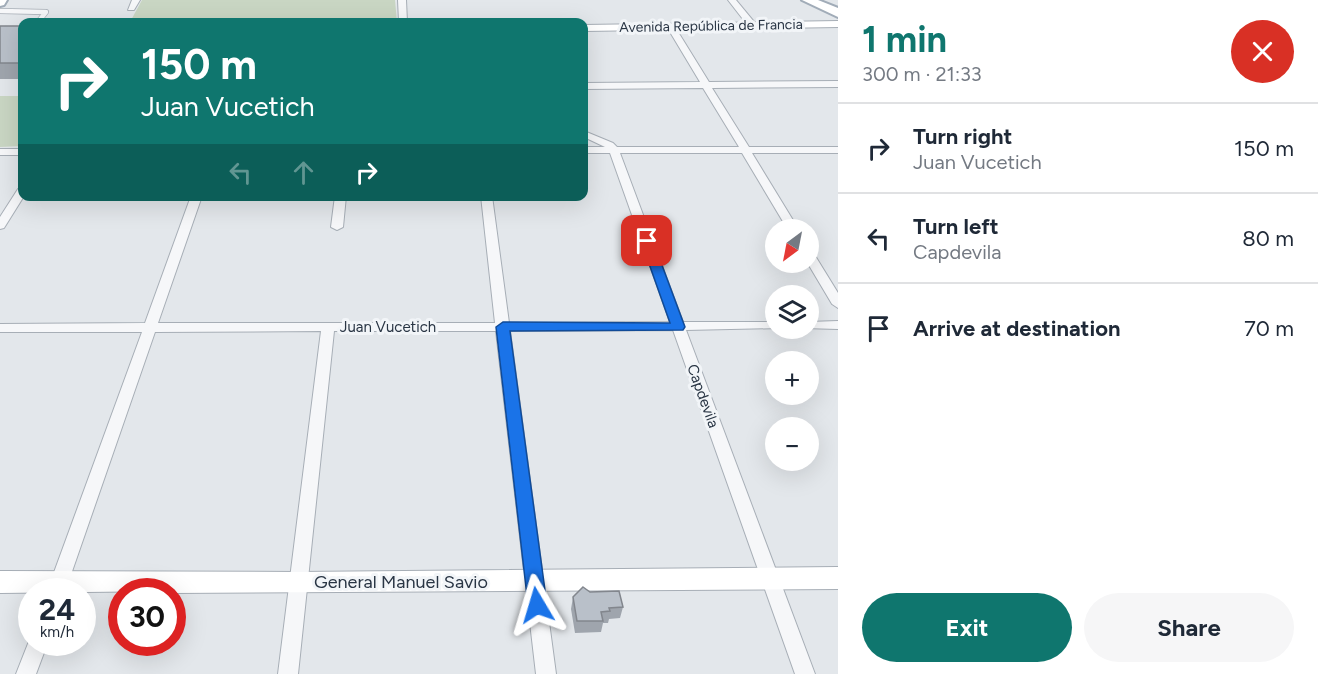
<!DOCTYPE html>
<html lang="en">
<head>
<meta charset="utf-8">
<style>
  :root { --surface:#fff; --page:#f6f6f7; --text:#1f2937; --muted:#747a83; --line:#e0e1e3; --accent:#0f766e }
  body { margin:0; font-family:Figtree,sans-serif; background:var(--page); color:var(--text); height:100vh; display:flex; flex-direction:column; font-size:22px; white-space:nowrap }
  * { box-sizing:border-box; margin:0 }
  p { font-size:20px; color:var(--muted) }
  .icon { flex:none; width:33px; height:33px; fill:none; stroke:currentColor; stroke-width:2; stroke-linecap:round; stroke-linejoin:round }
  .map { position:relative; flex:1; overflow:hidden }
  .side { display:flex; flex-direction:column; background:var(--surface); width:480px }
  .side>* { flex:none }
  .guide { position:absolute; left:18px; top:18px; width:570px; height:183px; border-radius:12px; box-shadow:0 6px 24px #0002; background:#0f766e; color:#fff; overflow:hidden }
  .needle { width:39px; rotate:212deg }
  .tools { position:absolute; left:765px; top:219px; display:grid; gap:12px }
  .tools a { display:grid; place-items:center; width:54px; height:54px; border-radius:50%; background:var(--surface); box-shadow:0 6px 24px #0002; font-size:30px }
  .speed { position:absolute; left:18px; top:578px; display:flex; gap:12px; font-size:30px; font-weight:700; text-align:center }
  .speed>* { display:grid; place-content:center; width:78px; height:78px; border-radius:50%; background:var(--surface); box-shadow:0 6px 24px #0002; line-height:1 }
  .speed small { font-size:15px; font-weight:400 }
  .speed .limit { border:9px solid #d22; background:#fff; color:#111 }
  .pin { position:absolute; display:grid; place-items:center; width:51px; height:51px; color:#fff; margin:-26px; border-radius:12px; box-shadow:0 3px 9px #0006 }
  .me { position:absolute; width:66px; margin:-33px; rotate:353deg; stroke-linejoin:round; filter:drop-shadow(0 0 4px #0008) }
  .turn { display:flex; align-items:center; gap:21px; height:126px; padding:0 24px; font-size:27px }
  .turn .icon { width:78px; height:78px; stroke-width:2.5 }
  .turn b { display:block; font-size:42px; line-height:51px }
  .lanes { display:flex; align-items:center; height:57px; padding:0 24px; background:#0003; justify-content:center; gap:30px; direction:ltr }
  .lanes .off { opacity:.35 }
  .round { display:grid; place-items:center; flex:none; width:63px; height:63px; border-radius:32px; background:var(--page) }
  .overview { display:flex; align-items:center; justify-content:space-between; height:102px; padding:0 24px }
  h1 { font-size:36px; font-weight:700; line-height:45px; color:var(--accent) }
  .action { display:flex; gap:12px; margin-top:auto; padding:12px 24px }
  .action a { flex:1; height:69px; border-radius:36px; background:var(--accent); color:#fff; font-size:24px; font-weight:700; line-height:69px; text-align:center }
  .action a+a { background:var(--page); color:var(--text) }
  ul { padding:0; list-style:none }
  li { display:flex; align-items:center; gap:18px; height:90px; padding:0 24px; border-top:2px solid var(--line) }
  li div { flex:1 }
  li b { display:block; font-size:22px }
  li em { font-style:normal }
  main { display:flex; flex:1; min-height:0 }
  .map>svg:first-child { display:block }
</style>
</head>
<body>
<main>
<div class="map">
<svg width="838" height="674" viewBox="0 0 838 674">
  <rect width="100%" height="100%" fill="#e3e7eb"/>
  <path fill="#c9d6c3" d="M142 0H395L397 22H130Z
    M0 96H22V146L0 147Z"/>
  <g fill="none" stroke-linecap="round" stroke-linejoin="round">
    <defs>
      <path id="service" d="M0 11 46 12 38 22"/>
      <path id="minor" d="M132 0H140L134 10H128Z
        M398 0H406L407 22H399Z
        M728 0H736L755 23V27H749Z
        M671 25 675 27 709 82 838 81V87L712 88 749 147H838V153H752L799 230H788L742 153H620L683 322H776V328H781L686 330 815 674H795L673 330 510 331 556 674H536L496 331H334L298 674H278L321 331 155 332 67 586 65 591H51L49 586 142 332H0V324L145 323 191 196H202L158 323H495L481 196H492L509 323 670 322 610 153H584V147H605L584 137V131L613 143 617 147H739L703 88 584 89V83L700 82 667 27Z
        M0 149H22V155H0Z
        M22 188 24 196 4 228 0 229V217L18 189Z
        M335 196H346L343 227 337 230 331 227Z
        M808 251 814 254 838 293V308L832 304 807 262Z
        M838 321V329L803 328H808V322Z
        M31 636 32 642H48L36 674H16Z"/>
      <path id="secondary" d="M838 21V27L584 31V25Z
        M838 567V589L172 593V591L0 593V571L299 572Z"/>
      <path id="primary" d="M0 0H7L4 5 0 6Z
        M802 0H818L838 8V17Z"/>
    </defs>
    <use href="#service" stroke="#a7aeb6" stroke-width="6"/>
    <use href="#minor" stroke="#a7aeb6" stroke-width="2"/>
    <use href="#secondary" stroke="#a7aeb6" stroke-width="2"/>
    <use href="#primary" stroke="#a1acb8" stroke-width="4"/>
    <use href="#service" stroke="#f6f7f9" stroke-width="4.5"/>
    <use href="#minor" fill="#f6f7f9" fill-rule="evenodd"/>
    <use href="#secondary" fill="#fff" fill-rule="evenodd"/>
    <use href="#primary" fill="#fff" fill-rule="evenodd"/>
  </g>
  <path fill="#9fa5ad" d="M0 26H22V79H0Z
    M573 597 623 607 620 618 609 619 608 623H603L601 632 575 633 571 609Z"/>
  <path fill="#b9c0c9" stroke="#82868d" stroke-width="1.5" d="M0 26H22V63H0Z
    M583 587 590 592 619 591 623 607 609 608 610 611 601 612 603 621H577L573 597Z"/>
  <path fill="#1a73e8" stroke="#114b97" stroke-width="1.5" d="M647 238 653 241 685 327 683 330 510 331 547 605 544 610 537 613 531 610 528 605 496 327 503 322 670 323 641 241Z"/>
  <g text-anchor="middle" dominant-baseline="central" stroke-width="6" stroke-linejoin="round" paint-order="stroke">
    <g font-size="14" fill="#293544" stroke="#f2f5f8">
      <text transform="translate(711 26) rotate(-1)">Avenida República de Francia</text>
    </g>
    <g font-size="15" fill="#293544" stroke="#f2f5f8">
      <text x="388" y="327">Juan Vucetich</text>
      <text transform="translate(703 396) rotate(70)">Capdevila</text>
    </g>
    <g font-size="18" fill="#293544" stroke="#f2f5f8">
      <text x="401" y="582">General Manuel Savio</text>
    </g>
  </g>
</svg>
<div class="tools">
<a><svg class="needle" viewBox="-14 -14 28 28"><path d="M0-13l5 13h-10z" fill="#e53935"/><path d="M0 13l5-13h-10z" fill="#747a83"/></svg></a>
<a><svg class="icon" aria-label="layers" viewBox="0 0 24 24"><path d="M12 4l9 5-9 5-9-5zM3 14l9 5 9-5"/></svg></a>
<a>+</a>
<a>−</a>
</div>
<div class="speed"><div>24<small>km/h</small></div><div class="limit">30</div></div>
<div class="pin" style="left:647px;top:241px;background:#d93025"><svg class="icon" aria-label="arrive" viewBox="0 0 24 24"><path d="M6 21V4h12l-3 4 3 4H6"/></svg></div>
<svg class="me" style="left:537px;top:605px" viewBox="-20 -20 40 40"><path d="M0-17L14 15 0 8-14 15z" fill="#1a73e8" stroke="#fff" stroke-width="4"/></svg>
<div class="guide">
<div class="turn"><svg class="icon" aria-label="right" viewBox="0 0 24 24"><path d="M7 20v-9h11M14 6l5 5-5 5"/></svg><div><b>150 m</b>Juan Vucetich</div></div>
<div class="lanes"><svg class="icon off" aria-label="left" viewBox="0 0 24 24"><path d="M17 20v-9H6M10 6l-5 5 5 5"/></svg><svg class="icon off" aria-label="ahead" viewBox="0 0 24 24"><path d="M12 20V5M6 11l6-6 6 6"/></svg><svg class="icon" aria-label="right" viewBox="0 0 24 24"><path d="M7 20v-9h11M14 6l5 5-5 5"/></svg></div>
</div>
</div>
<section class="side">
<div class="overview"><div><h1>1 min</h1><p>300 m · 21:33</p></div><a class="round" style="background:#d93025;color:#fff"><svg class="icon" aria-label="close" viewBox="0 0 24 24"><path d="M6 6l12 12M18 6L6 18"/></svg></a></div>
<ul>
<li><svg class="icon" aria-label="right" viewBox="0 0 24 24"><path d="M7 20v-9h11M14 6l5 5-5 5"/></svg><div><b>Turn right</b><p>Juan Vucetich</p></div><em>150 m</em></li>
<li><svg class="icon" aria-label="left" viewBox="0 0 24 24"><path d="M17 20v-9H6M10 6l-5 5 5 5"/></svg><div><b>Turn left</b><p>Capdevila</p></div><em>80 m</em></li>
<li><svg class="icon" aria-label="arrive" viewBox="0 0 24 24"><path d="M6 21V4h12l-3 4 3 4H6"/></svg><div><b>Arrive at destination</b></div><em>70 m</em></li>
</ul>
<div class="action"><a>Exit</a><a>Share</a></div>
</section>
</main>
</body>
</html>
